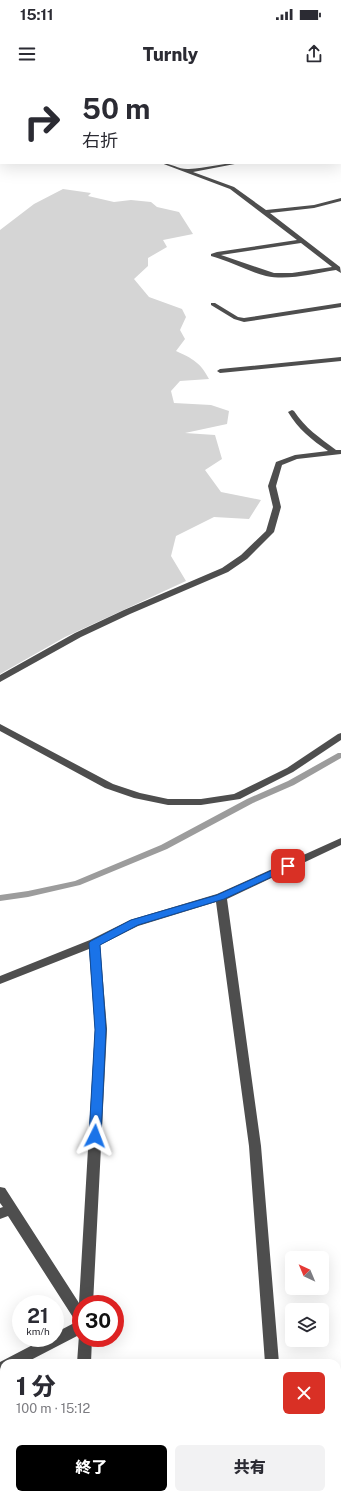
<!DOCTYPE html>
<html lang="ja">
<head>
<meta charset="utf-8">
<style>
  :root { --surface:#fff; --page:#f2f2f3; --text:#2b2b33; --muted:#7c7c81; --accent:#000 }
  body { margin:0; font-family:"Public Sans","Noto Sans JP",sans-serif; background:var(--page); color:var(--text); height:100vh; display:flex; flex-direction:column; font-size:15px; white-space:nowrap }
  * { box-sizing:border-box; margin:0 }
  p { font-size:13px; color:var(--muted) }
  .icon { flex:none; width:22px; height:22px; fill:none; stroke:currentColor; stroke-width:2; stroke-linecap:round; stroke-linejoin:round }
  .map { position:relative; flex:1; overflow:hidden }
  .details { position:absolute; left:0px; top:1279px; width:341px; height:140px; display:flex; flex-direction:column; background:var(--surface); border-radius:12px 12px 0 0; box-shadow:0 4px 16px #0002 }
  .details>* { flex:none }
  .hud { position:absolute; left:0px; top:0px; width:341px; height:84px; box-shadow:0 4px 16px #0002; background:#fff; color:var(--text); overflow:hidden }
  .needle { width:26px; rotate:316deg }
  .controls { position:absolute; left:285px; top:1171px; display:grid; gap:8px }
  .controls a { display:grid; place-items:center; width:44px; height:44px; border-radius:6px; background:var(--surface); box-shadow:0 4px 16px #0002; font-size:20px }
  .speed { position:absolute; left:12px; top:1215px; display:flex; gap:8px; font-size:20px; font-weight:700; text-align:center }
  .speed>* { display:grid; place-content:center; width:52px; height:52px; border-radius:50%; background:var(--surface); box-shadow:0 4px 16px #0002; line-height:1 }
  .speed small { font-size:10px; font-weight:400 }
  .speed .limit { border:6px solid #d22; background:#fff; color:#111 }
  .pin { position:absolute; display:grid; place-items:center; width:34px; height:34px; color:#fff; margin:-17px; border-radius:8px; box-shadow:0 2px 6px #0006 }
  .me { position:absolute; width:44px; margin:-22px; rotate:3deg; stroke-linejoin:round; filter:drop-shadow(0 0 3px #0008) }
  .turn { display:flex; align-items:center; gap:14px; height:84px; padding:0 16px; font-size:18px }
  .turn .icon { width:52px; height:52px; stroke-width:2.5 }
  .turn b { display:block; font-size:28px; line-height:34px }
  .round { display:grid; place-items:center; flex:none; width:42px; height:42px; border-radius:6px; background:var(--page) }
  .headline { display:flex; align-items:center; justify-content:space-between; height:68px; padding:0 16px }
  h1 { font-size:24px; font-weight:800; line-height:30px }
  .action { display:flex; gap:8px; margin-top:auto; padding:8px 16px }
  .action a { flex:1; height:46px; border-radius:6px; background:var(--accent); color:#fff; font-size:16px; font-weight:800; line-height:46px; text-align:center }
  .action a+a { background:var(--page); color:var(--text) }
  .status { display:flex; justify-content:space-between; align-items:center; height:28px; padding:0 20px; background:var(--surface); direction:ltr }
  .status svg { height:11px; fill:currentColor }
  header { display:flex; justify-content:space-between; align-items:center; height:52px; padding:0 16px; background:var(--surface); font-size:18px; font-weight:800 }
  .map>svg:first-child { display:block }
</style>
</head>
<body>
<div class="status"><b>15:11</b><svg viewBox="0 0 49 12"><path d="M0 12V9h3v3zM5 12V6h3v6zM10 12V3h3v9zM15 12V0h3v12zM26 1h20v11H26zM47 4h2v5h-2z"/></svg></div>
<header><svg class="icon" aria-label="menu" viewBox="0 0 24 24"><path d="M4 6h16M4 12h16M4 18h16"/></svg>Turnly<svg class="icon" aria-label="share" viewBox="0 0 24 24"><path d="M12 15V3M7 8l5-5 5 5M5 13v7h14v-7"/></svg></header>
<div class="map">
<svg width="341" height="1419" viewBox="0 0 341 1419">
  <rect width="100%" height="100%" fill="#fff"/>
  <path fill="#d5d5d5" d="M63 109 91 113 88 116 114 122 131 120 151 122 157 127 179 132 193 154 163 160 167 167 148 178V186L134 199 149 217 182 229 186 237 180 250 185 259 176 271C193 279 200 282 209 299L180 301 171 311 174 323 211 325 229 331 227 344 185 353 215 355 222 379 205 390 221 412 261 420 249 439 214 437 176 456 171 476 186 501 65 557 0 594V150L34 124Z"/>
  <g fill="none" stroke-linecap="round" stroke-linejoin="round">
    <path fill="#9c9c9c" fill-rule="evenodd" d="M338 673H341V678L294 705 253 723 167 769 80 805 28 817 0 821V815L28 811 75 801 161 765 247 719 288 701Z"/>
    <path fill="#4e4e4e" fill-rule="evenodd" d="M45 0H50L51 1H46Z
      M232 0H237L238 1H233Z
      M0 26H1V29H0Z
      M0 56H1V58H0Z
      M340 79H341V83H340Z
      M161 83C171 83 180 90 189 89 206 88 222 83 240 83L193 92 234 107 266 130 314 125 341 118V121L314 128 270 133 340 187 341 193 336 190C314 193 289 201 266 196 247 191 230 181 211 176V174L217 172 297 160 230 109ZM301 163 332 187 292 193H274L221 175Z
      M211 223H215L238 237 244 238 341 223V227L244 242 234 239 211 225Z
      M341 277V281L220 293 217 291 220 289Z
      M292 330 294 331C305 348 320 358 336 370H341V374L297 379 282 385 276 406 281 427 274 452 247 479 228 492 130 534 81 557 0 602V595L75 553 124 530 222 488 241 475 266 451 273 427 268 406 276 382 295 375 328 371C312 360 298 349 288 332Z
      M0 644 113 704 140 713 168 719H201L234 714 287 688 338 654 341 653V660L293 692 240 719 201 725H168L134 718 105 708 0 651Z
      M341 758V765L227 819 261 1066 279 1283H265L249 1066 216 822 138 846 100 865 107 949 93 1224H81V1258H92L91 1283H77L79 1255 25 1283H4V1294L0 1295V1282L46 1258H55V1253L76 1242 8 1136 0 1139V1128L3 1127 0 1123V1107L5 1108 79 1223 95 949 89 869 0 904V896L90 860 130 840 217 814Z
      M341 1299V1315L337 1317V1301Z
      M337 1405 341 1406V1419H335L331 1415H337Z
      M72 1415H88L87 1419H71Z
      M188 1415H209L207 1419H186Z"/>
  </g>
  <path fill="#1a73e8" stroke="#114b97" d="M288 783 291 784 292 786 291 788 224 819 138 845 100 865 106 950 101 1056 99 1059 95 1061 91 1059 89 1056 95 950 89 863 91 861 131 840 217 815Z"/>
</svg>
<div class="controls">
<a><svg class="needle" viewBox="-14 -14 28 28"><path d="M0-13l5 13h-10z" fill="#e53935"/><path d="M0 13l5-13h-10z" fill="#7c7c81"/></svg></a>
<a><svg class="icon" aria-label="layers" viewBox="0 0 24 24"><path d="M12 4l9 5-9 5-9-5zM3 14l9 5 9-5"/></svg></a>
</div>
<div class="speed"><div>21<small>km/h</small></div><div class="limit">30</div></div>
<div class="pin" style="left:288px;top:786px;background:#d93025"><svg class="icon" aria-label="arrive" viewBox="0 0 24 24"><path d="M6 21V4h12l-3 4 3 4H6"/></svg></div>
<svg class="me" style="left:95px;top:1056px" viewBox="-20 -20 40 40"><path d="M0-17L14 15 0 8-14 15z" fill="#1a73e8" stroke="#fff" stroke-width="4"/></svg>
<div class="hud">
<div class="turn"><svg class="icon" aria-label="right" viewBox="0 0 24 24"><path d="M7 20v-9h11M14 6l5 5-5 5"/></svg><div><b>50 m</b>右折</div></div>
</div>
<section class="details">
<div class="headline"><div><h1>1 分</h1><p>100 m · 15:12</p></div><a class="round" style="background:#d93025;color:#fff"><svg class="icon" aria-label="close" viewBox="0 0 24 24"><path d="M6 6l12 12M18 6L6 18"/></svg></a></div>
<div class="action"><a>終了</a><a>共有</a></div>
</section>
</div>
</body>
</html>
